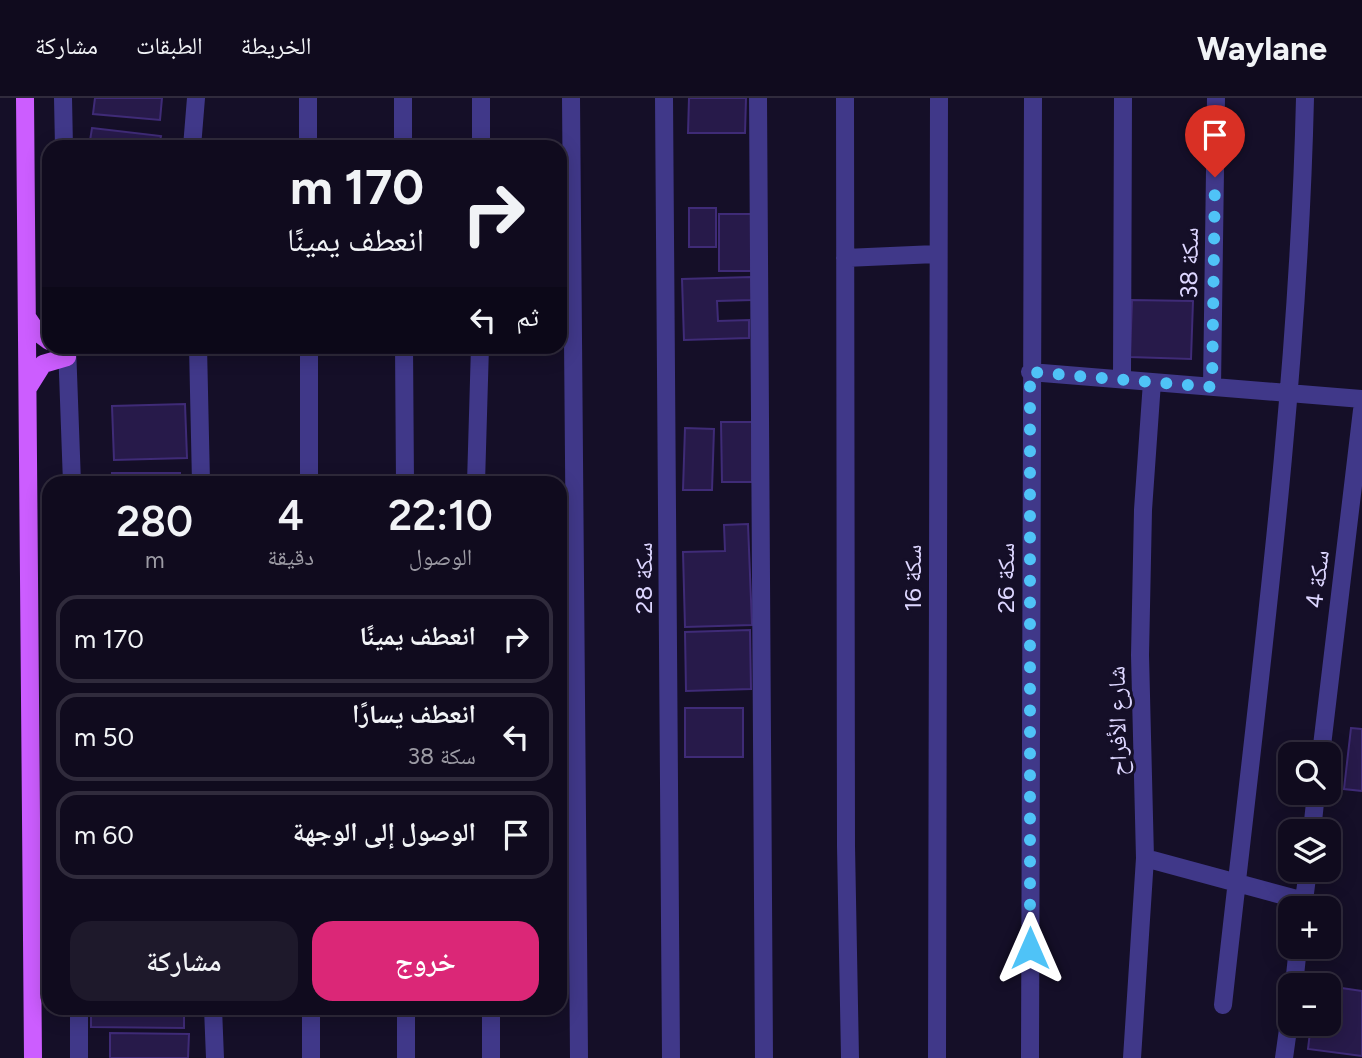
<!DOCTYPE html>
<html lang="ar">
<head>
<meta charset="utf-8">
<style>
  :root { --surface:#100b1e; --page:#1e192b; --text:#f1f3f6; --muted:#9c9ba4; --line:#302b3c; --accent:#db2777 }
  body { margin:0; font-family:Figtree,"Noto Naskh Arabic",sans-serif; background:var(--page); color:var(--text); direction:rtl; height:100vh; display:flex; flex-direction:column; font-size:26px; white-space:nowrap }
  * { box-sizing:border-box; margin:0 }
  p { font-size:23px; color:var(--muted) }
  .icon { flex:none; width:38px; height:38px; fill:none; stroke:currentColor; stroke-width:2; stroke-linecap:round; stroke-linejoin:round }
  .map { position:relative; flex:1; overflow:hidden; direction:ltr }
  .side { position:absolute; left:42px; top:378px; width:525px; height:539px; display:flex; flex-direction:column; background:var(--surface); border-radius:21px; box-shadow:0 4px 18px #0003,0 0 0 2px var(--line); direction:rtl }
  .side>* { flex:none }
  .banner { position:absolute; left:42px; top:42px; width:525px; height:214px; border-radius:21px; box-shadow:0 4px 18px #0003,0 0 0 2px var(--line); direction:rtl; background:#100b1e; color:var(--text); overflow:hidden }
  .controls { position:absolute; left:1278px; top:644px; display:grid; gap:14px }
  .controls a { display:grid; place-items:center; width:63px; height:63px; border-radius:14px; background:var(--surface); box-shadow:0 4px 18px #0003,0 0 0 2px var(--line); font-size:35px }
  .pin { position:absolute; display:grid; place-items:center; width:60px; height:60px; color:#fff; margin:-72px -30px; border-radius:50% 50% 50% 0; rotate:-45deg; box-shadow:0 0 7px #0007 }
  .pin .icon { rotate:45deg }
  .me { position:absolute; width:77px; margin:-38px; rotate:0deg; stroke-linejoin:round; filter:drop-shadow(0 0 5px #0008) }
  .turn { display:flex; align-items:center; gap:24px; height:147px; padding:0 28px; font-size:32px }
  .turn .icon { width:91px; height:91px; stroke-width:2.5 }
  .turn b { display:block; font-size:49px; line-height:60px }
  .then { display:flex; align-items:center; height:66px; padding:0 28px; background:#0003; gap:14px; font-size:26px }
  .eta { display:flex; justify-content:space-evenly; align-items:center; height:119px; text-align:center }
  .eta b { font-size:42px; font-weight:600; line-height:49px }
  .action { display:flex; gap:14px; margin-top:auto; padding:14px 28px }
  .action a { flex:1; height:80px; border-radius:21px; background:var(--accent); color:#fff; font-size:28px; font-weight:600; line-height:80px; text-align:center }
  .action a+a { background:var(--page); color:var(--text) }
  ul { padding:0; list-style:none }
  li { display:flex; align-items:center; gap:21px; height:88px; margin:0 14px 10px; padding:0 14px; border:4px solid var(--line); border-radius:21px }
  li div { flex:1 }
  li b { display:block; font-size:26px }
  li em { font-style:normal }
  header { display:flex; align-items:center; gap:42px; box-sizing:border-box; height:98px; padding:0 35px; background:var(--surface); border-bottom:2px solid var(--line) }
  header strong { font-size:33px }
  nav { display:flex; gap:38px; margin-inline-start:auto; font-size:24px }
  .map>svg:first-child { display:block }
</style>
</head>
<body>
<header>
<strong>Waylane</strong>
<nav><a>الخريطة</a><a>الطبقات</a><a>مشاركة</a></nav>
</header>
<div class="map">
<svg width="1362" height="960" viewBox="0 0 1362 960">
  <rect width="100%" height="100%" fill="#150f28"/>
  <path fill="#271a4a" stroke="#3f2b77" stroke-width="2" d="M95 0H162L160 22 93 16Z
    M689 0H746L745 35H688Z
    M92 30 161 38 159 49H89Z
    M689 110H716V149H689Z
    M719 116H751V173H719Z
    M751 179 752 202 717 203 718 223 749 222V240L684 242 682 181Z
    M1132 202 1193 203 1191 261 1130 259Z
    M185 306 187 360 114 362 112 308Z
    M721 324H752V384H722Z
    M685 330 714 331 712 392H683Z
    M112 375H180V385H112Z
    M748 426 752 527 685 529 683 454 725 453 724 427Z
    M750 532 751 591 686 593 685 534Z
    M685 610H743V659H685Z
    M1351 630 1362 631V693L1344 691Z
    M1328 888 1362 893V958L1308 951 1311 926H1328Z
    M91 910H184V930L91 929Z
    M110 935 189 936 188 960H110Z"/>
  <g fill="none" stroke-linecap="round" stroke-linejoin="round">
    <path stroke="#403889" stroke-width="18" d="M63 0 64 49
      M308 0V49
      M403 0V49
      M481 0V49
      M571 0 579 960
      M664 0 671 960
      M758 0 764 960
      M845 0 846 748 850 960
      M192 49 196 0
      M845 160 936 156
      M67 248 72 385
      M198 248 201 385
      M309 248V385
      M404 248 405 385
      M1030 274 1362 301
      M1122 281 1123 0
      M1212 289 1216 0
      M476 385 480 248
      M1321 656 1362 312
      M1312 733 1316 695
      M1145 760 1304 803
      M1303 810 1308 772
      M1294 887 1298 849
      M1223 907C1256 605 1298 304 1305 0
      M79 910V960
      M213 910 215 960
      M311 910V960
      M406 910V960
      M491 910V960
      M937 960 939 0
      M1030 960 1033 0
      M1132 960 1145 760 1140 557 1143 412 1152 284
      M1284 960 1290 917"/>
    <path stroke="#cc5dff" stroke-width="18" d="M25 0 33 960
      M27 219 37 234 49 243
      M28 290 43 266 67 259
      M34 870 49 845"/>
  </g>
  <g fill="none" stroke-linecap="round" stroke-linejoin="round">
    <path stroke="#4fc3f7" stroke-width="12" stroke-dasharray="0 21.6" d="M1030 850V274L1212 289 1215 79"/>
  </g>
  <g text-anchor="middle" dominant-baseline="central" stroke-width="6" stroke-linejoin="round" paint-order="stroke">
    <g font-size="24" fill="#ddd6ff" stroke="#150f28">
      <text transform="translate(1189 165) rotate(-89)">سكة 38</text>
      <text transform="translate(643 480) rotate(-90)">سكة 28</text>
      <text transform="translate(912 480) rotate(-90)">سكة 16</text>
      <text transform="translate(1005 480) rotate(-90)">سكة 26</text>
      <text transform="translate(1317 481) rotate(-83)">سكة 4</text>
      <text transform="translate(1117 623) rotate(-91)">شارع الأفراح</text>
    </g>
  </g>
</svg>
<div class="controls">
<a><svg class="icon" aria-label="search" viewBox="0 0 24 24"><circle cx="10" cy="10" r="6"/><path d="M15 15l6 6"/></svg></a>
<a><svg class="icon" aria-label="layers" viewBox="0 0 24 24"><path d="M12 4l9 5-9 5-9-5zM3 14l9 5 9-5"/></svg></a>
<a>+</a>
<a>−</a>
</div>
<div class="pin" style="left:1215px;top:79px;background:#d93025"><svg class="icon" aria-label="arrive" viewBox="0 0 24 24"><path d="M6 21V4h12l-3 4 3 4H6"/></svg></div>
<svg class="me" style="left:1030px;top:850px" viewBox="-20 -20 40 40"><path d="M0-17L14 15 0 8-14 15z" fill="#4fc3f7" stroke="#fff" stroke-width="4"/></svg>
<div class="banner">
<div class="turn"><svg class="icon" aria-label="right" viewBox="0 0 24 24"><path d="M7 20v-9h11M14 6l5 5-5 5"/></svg><div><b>170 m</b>انعطف يمينًا</div></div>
<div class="then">ثم<svg class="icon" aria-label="left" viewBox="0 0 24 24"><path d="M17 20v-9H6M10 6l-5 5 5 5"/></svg></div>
</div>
<section class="side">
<div class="eta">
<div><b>22:10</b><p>الوصول</p></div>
<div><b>4</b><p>دقيقة</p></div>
<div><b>280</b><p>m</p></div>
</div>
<ul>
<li><svg class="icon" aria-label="right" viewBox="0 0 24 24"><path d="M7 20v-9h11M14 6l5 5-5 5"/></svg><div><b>انعطف يمينًا</b></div><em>170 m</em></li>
<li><svg class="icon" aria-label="left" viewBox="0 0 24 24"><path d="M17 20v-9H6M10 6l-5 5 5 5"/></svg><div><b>انعطف يسارًا</b><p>سكة 38</p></div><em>50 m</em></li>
<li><svg class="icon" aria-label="arrive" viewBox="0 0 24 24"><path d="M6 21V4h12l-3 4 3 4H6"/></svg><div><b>الوصول إلى الوجهة</b></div><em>60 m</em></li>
</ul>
<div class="action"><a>خروج</a><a>مشاركة</a></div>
</section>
</div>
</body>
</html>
